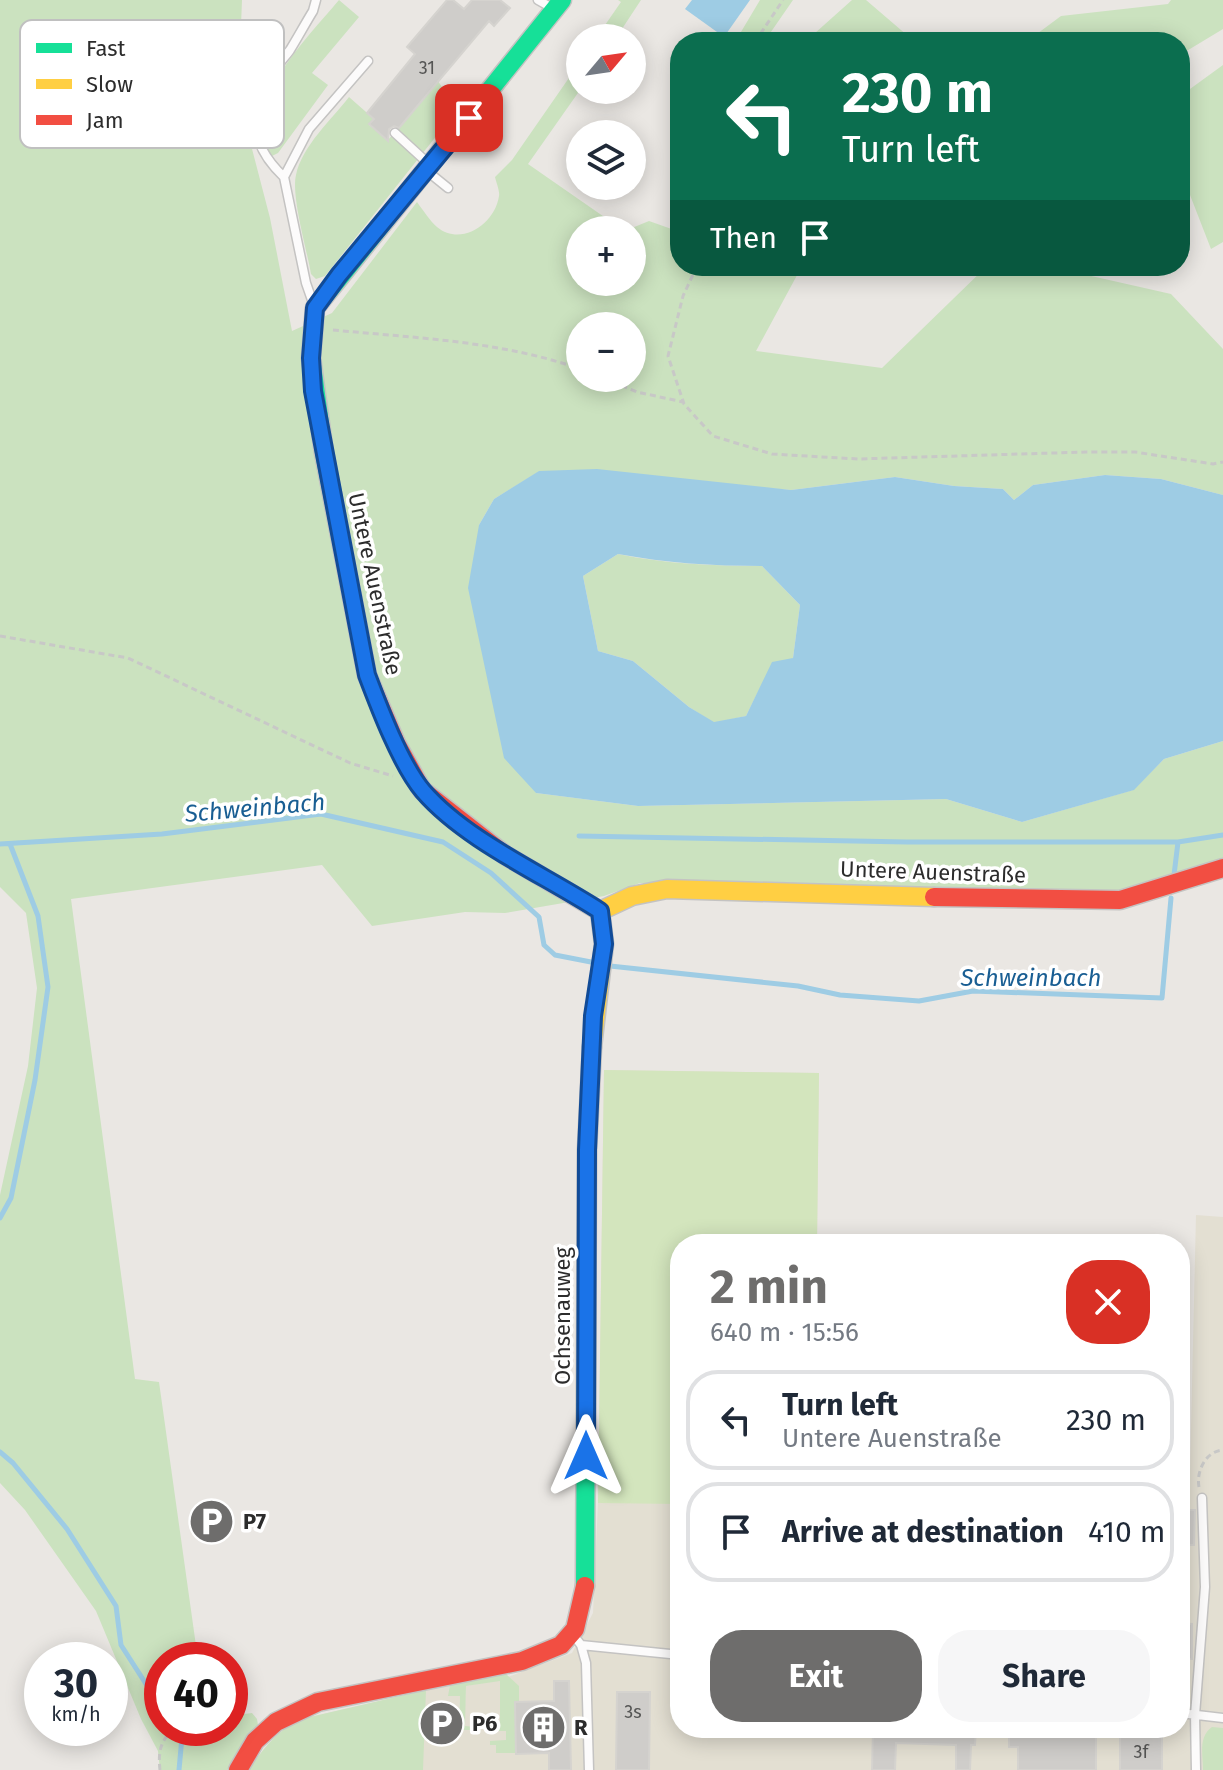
<!DOCTYPE html>
<html lang="en">
<head>
<meta charset="utf-8">
<style>
  :root { --surface:#fff; --page:#f6f6f7; --text:#1f2937; --muted:#747a83; --line:#e0e1e3; --accent:#6e6d6c }
  body { margin:0; font-family:"Fira Sans",sans-serif; background:var(--page); color:var(--text); height:100vh; display:flex; flex-direction:column; font-size:30px; white-space:nowrap }
  * { box-sizing:border-box; margin:0 }
  p { font-size:26px; color:var(--muted) }
  .icon { flex:none; width:44px; height:44px; fill:none; stroke:currentColor; stroke-width:2; stroke-linecap:round; stroke-linejoin:round }
  .map { position:relative; flex:1; overflow:hidden }
  .side { position:absolute; left:670px; top:1234px; width:520px; height:504px; display:flex; flex-direction:column; background:var(--surface); border-radius:32px; box-shadow:0 4px 20px #0003 }
  .side>* { flex:none }
  .hud { position:absolute; left:670px; top:32px; width:520px; height:244px; border-radius:32px; box-shadow:0 4px 20px #0003; background:#0b6e4f; color:#fff; overflow:hidden }
  .needle { width:52px; rotate:61deg }
  .tools { position:absolute; left:566px; top:24px; display:grid; gap:16px }
  .tools a { display:grid; place-items:center; width:80px; height:80px; border-radius:50%; background:var(--surface); box-shadow:0 4px 20px #0003; font-size:40px }
  .speed { position:absolute; left:24px; top:1642px; display:flex; gap:16px; font-size:40px; font-weight:700; text-align:center }
  .speed>* { display:grid; place-content:center; width:104px; height:104px; border-radius:50%; background:var(--surface); box-shadow:0 4px 20px #0003; line-height:1 }
  .speed small { font-size:20px; font-weight:400 }
  .speed .limit { border:12px solid #d22; background:#fff; color:#111 }
  .pin { position:absolute; display:grid; place-items:center; width:68px; height:68px; color:#fff; margin:-34px; border-radius:16px; box-shadow:0 4px 12px #0006 }
  .me { position:absolute; width:88px; margin:-44px; rotate:0deg; stroke-linejoin:round; filter:drop-shadow(0 0 6px #0008) }
  .turn { display:flex; align-items:center; gap:28px; height:168px; padding:0 40px; font-size:36px }
  .turn .icon { width:104px; height:104px; stroke-width:2.5 }
  .turn b { display:block; font-size:56px; line-height:68px }
  .then { display:flex; align-items:center; height:76px; padding:0 40px; background:#0003; gap:16px; font-size:30px }
  .round { display:grid; place-items:center; flex:none; width:84px; height:84px; border-radius:32px; background:var(--page) }
  .headline { display:flex; align-items:center; justify-content:space-between; height:136px; padding:0 40px }
  h1 { font-size:48px; font-weight:700; line-height:60px; color:var(--accent) }
  .action { display:flex; gap:16px; margin-top:auto; padding:16px 40px }
  .action a { flex:1; height:92px; border-radius:32px; background:var(--accent); color:#fff; font-size:32px; font-weight:700; line-height:92px; text-align:center }
  .action a+a { background:var(--page); color:var(--text) }
  ul { padding:0; list-style:none }
  li { display:flex; align-items:center; gap:24px; height:100px; margin:0 16px 12px; padding:0 24px; border:4px solid var(--line); border-radius:32px }
  li div { flex:1 }
  li b { display:block; font-size:30px }
  li em { font-style:normal }
  .map>svg:first-child { display:block }
</style>
</head>
<body>
<div class="map">
<svg width="1223" height="1770" viewBox="0 0 1223 1770">
  <rect width="100%" height="100%" fill="#eae7e3"/>
  <path fill="#e3dfd2" d="M604 1070 819 1073 817 1244H680V1728H1180V1462L1190 1471 1196 1215 1223 1217V1770H249L297 1720 450 1685 449 1695 460 1696 459 1727 475 1730V1727H464L466 1686 500 1680 572 1653 593 1613 598 1503Z"/>
  <path fill="#cbe2bf" fill-rule="evenodd" d="M0 0H242L240 51 251 145 270 218 292 331 332 313 417 202C423 210 430 221 437 227 461 247 495 224 499 196 500 191 496 182 495 177L512 160 580 62V90L528 164 623 230H580V282H632V230H627L649 221 680 232V266H802L756 351 882 368 987 266H1047L1171 294 1223 349V495L1161 479 1105 475 1033 485 1014 500 1003 489 954 486 895 477 791 490 540 471 494 499 479 525 536 793 638 806 946 799 1022 822 1133 790 1164 759 1223 741V859L1119 893 640 883 604 896 505 913 465 912 372 926 322 865 71 899 135 1379 159 1382 198 1660H162V1728H230V1716L252 1713 257 1719 258 1725 227 1770H160L158 1751 141 1719 96 1611 25 1510 0 1483V1195L28 1066 37 988 26 913 0 887ZM580 326H632V378H580Z
    M339 0 359 17 312 73 328 85 278 153 272 156C231 112 312 33 339 0Z
    M618 0H641L616 38H596L621 2Z
    M760 0H793L764 42H735Z
    M852 0H866L915 42H805Z
    M1171 0H1223V29L1180 55V42H1026L1061 16 1168 4Z
    M1223 65V242L1211 249 1190 195 1180 180V83L1190 89Z
    M438 81 445 92 461 105 325 276 316 279 311 274C307 250 291 196 296 175 302 146 332 119 349 97L374 119 369 125 388 140Z
    M618 554C666 564 714 566 762 566L800 605 793 658 758 692 746 716 714 723 689 707 633 661 598 651 583 576Z
    M506 1674 519 1686V1701L515 1702 516 1753H496V1745H490V1741L506 1740V1731H489V1727L500 1726V1681L466 1686 465 1726 475 1727V1730H449V1727L459 1726 460 1696H448L450 1685Z
    M426 1690 423 1770H249C263 1748 275 1734 297 1720Z
    M1212 1727 1223 1728V1770H1203C1203 1755 1198 1737 1212 1727Z"/>
  <path fill="#d3e5bd" d="M604 1070 819 1073 817 1244H680V1504L598 1503Z"/>
  <path fill="#9ecce4" fill-rule="evenodd" d="M692 0H750L724 37 685 9Z
    M597 469 791 490 895 477 954 486 1003 489 1014 500 1033 485 1105 475 1161 479 1223 495V741L1164 759 1134 790 1022 822 946 799 638 806 536 793 504 758 468 588 479 525 494 499 539 471ZM618 554C666 563 713 566 762 566L800 605 793 658 772 662 746 716 714 722 689 707 633 661 598 651 583 576Z"/>
  <g fill="none" stroke-linecap="round" stroke-linejoin="round">
    <path stroke="#9ecce4" stroke-width="5" d="M579 836 907 842H1178L1223 835
      M0 844 162 834 321 814 443 842 491 873 539 917 544 945 555 955 591 962
      M1174 875 1178 842
      M610 966 798 986 840 995 919 1001 973 991 1162 998 1171 898
      M0 1218 11 1198 35 1080 48 987 38 916 10 844
      M0 1452 13 1463 67 1529 116 1606 121 1645 162 1709
      M177 1728 182 1737 179 1770"/>
  </g>
  <path fill="#cfcdca" stroke="#d5d3cf" stroke-width="2" d="M447 0H453L464 9 472 0H500L510 8 494 26 489 21 399 128 394 126 389 129 388 141 369 124 374 119 367 113 415 54 407 47Z
    M1180 1510H1195L1194 1545H1180Z
    M1180 1623 1192 1624V1659L1180 1658Z
    M554 1681H569L571 1770H549V1753L516 1754 515 1702 554 1701Z
    M617 1692H650L649 1770H616Z
    M873 1728H976L975 1745H971L970 1770H956V1745L896 1743 895 1770H872Z
    M1009 1728H1096V1770H1018V1747H1009Z
    M1120 1734H1162V1770H1120Z"/>
  <g fill="none" stroke-linecap="round" stroke-linejoin="round">
    <defs>
      <path id="lane" d="M538 0 554 9
        M395 133 430 165
        M427 171 448 188
        M284 177C252 147 245 112 271 75 277 66 284 58 290 50 298 37 305 24 313 11L316 0
        M313 303 306 283 284 177 309 129 368 61
        M578 1641 581 1645 680 1655
        M581 1645 586 1663 589 1770
        M1180 1713 1223 1718
        M1196 1770 1195 1715 1205 1587 1202 1498"/>
      <path id="fast" d="M352 597 324 453 311 358 315 308 562 0
        M585 1586 587 1150 592 1047"/>
      <path id="slow" d="M600 911 632 896 667 889 934 897
        M592 1047 604 944 600 911"/>
      <path id="jam" d="M352 597 367 675 396 743 422 790 505 855 600 911
        M934 897 1120 900 1223 868
        M238 1770 255 1741 276 1722 318 1702 522 1661 561 1645 575 1629 585 1586"/>
    </defs>
    <use href="#lane" stroke="#c4c3c2" stroke-width="11"/>
    <use href="#fast" stroke="#c4c3c2" stroke-width="21"/>
    <use href="#slow" stroke="#c4c3c2" stroke-width="21"/>
    <use href="#jam" stroke="#c4c3c2" stroke-width="21"/>
    <path stroke="#c8c8c7" stroke-width="3" stroke-dasharray="6 4" stroke-linecap="butt" d="M755 42 783 0
      M697 266 683 296 668 356 684 404 713 436 772 454 858 459 1086 452H1135L1213 464 1223 462
      M333 330C415 338 502 341 580 369
      M603 378 637 392 683 402
      M0 636 128 658 350 763 393 776
      M1199 1487C1196 1471 1206 1451 1223 1450
      M160 1770C158 1752 160 1738 177 1728"/>
    <use href="#lane" stroke="#fcfbfb" stroke-width="8"/>
    <use href="#fast" stroke="#16e098" stroke-width="18"/>
    <use href="#slow" stroke="#ffcf43" stroke-width="18"/>
    <use href="#jam" stroke="#f24e42" stroke-width="18"/>
  </g>
  <g fill="none" stroke-linecap="round" stroke-linejoin="round">
    <defs>
      <path id="route" d="M469 118 339 275 315 308 311 358 313 391 367 675C379 707 401 765 423 791 466 841 545 875 600 911L604 944 593 1016 587 1150 586 1456"/>
    </defs>
    <use href="#route" stroke="#114b97" stroke-width="20"/>
    <use href="#route" stroke="#1a73e8" stroke-width="14"/>
  </g>
  <defs>
    <symbol id="parking-disc" viewBox="-11 -11 22 22"><circle r="9.5" fill="#6e6d6c" stroke="#fff"/><path d="M-3.5-5.5H1a3.5 3.5 0 0 1 0 7H-1V5.5H-3.5ZM-1-3.4V-.6H.8a1.4 1.4 0 0 0 0-2.8Z" fill="#fff"/></symbol>
    <symbol id="building-disc" viewBox="-11 -11 22 22"><circle r="9.5" fill="#6e6d6c" stroke="#fff"/><path d="M-4-6H4V6H1V3H-1V6H-4ZM-2.5-4.3h1.7v1.8h-1.7ZM.8-4.3h1.7v1.8H.8ZM-2.5-1h1.7V.8h-1.7ZM.8-1h1.7V.8H.8Z" fill="#fff"/></symbol>
  </defs>
  <g fill-rule="evenodd">
    <use href="#parking-disc" x="186" y="1496" width="51" height="51"/>
    <use href="#parking-disc" x="416" y="1698" width="51" height="51"/>
    <use href="#building-disc" x="518" y="1702" width="51" height="51"/>
  </g>
  <g text-anchor="middle" dominant-baseline="central" stroke-width="7" stroke-linejoin="round" paint-order="stroke">
    <g font-size="18" fill="#565655">
      <text x="427" y="68">31</text>
      <text x="633" y="1712">3s</text>
      <text x="1141" y="1752">3f</text>
    </g>
    <g font-size="22" fill="#2c2c2c" stroke="#fff">
      <text transform="translate(375 584) rotate(78)">Untere Auenstraße</text>
      <text transform="translate(933 872) rotate(2)">Untere Auenstraße</text>
      <text transform="translate(562 1316) rotate(-90)">Ochsenauweg</text>
    </g>
    <g font-size="22" font-weight="bold" fill="#2c2c2c" stroke="#fff" text-anchor="start">
      <text x="243" y="1521">P7</text>
      <text x="472" y="1723">P6</text>
      <text x="574" y="1727">R</text>
    </g>
    <g font-size="24" font-style="italic" fill="#195e93" stroke="#fff">
      <text transform="translate(255 808) rotate(-5)">Schweinbach</text>
      <text x="1031" y="978">Schweinbach</text>
    </g>
  </g>
  <rect x="20" y="20" width="264" height="128" rx="12" fill="#fff" stroke="#c0c0c0" stroke-width="2"/>
  <rect x="36" y="43" width="36" height="10" fill="#16e098"/>
  <rect x="36" y="79" width="36" height="10" fill="#ffcf43"/>
  <rect x="36" y="115" width="36" height="10" fill="#f24e42"/>
  <g font-size="22" fill="#2c2c2c">
    <text x="86" y="56">Fast</text>
    <text x="86" y="92">Slow</text>
    <text x="86" y="128">Jam</text>
  </g>
</svg>
<div class="tools">
<a><svg class="needle" viewBox="-14 -14 28 28"><path d="M0-13l5 13h-10z" fill="#e53935"/><path d="M0 13l5-13h-10z" fill="#747a83"/></svg></a>
<a><svg class="icon" aria-label="layers" viewBox="0 0 24 24"><path d="M12 4l9 5-9 5-9-5zM3 14l9 5 9-5"/></svg></a>
<a>+</a>
<a>−</a>
</div>
<div class="speed"><div>30<small>km/h</small></div><div class="limit">40</div></div>
<div class="pin" style="left:469px;top:118px;background:#d93025"><svg class="icon" aria-label="arrive" viewBox="0 0 24 24"><path d="M6 21V4h12l-3 4 3 4H6"/></svg></div>
<svg class="me" style="left:586px;top:1456px" viewBox="-20 -20 40 40"><path d="M0-17L14 15 0 8-14 15z" fill="#1a73e8" stroke="#fff" stroke-width="4"/></svg>
<div class="hud">
<div class="turn"><svg class="icon" aria-label="left" viewBox="0 0 24 24"><path d="M17 20v-9H6M10 6l-5 5 5 5"/></svg><div><b>230 m</b>Turn left</div></div>
<div class="then">Then<svg class="icon" aria-label="arrive" viewBox="0 0 24 24"><path d="M6 21V4h12l-3 4 3 4H6"/></svg></div>
</div>
<section class="side">
<div class="headline"><div><h1>2 min</h1><p>640 m · 15:56</p></div><a class="round" style="background:#d93025;color:#fff"><svg class="icon" aria-label="close" viewBox="0 0 24 24"><path d="M6 6l12 12M18 6L6 18"/></svg></a></div>
<ul>
<li><svg class="icon" aria-label="left" viewBox="0 0 24 24"><path d="M17 20v-9H6M10 6l-5 5 5 5"/></svg><div><b>Turn left</b><p>Untere Auenstraße</p></div><em>230 m</em></li>
<li><svg class="icon" aria-label="arrive" viewBox="0 0 24 24"><path d="M6 21V4h12l-3 4 3 4H6"/></svg><div><b>Arrive at destination</b></div><em>410 m</em></li>
</ul>
<div class="action"><a>Exit</a><a>Share</a></div>
</section>
</div>
</body>
</html>
